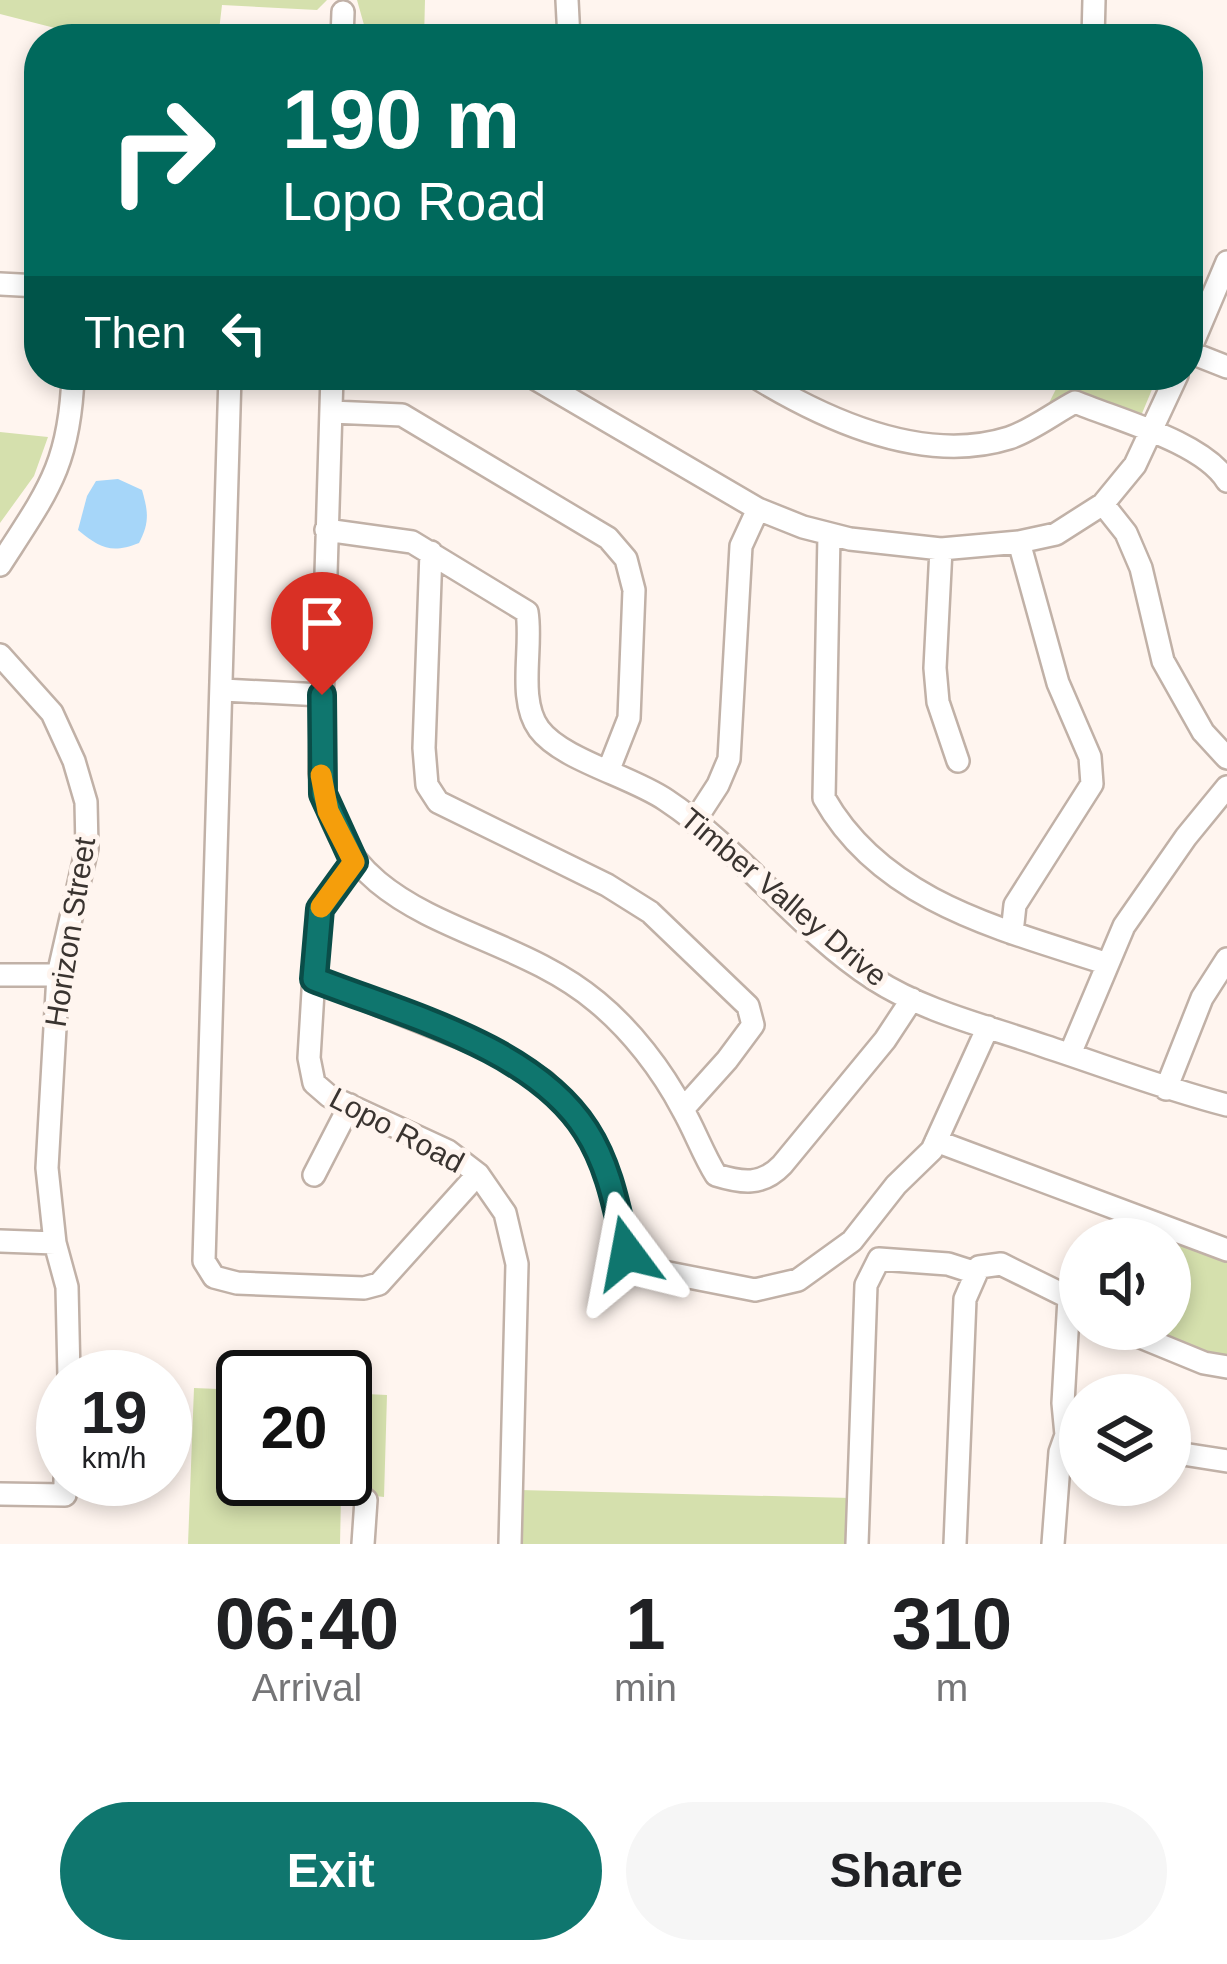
<!DOCTYPE html>
<html lang="en">
<head>
<meta charset="utf-8">
<style>
  :root { --surface:#fff; --page:#f6f6f6; --text:#202124; --muted:#757577; --accent:#0f766e }
  body { margin:0; font-family:Arial,sans-serif; background:var(--page); color:var(--text); height:100vh; display:flex; flex-direction:column; font-size:45px; white-space:nowrap }
  * { box-sizing:border-box; margin:0 }
  p { font-size:39px; color:var(--muted) }
  .icon { flex:none; width:66px; height:66px; fill:none; stroke:currentColor; stroke-width:2; stroke-linecap:round; stroke-linejoin:round }
  .map { position:relative; height:1544px; overflow:hidden }
  .sheet { display:flex; flex-direction:column; background:var(--surface); flex:1 }
  .sheet>* { flex:none }
  .top-card { position:absolute; left:24px; top:24px; width:1179px; height:366px; border-radius:48px; box-shadow:0 6px 18px #0003; background:#00695c; color:#fff; overflow:hidden }
  .tools { position:absolute; left:1059px; top:1218px; display:grid; gap:24px }
  .tools a { display:grid; place-items:center; width:132px; height:132px; border-radius:50%; background:var(--surface); box-shadow:0 6px 18px #0003; font-size:60px }
  .speed { position:absolute; left:36px; top:1350px; display:flex; gap:24px; font-size:60px; font-weight:700; text-align:center }
  .speed>* { display:grid; place-content:center; width:156px; height:156px; border-radius:50%; background:var(--surface); box-shadow:0 6px 18px #0003; line-height:1 }
  .speed small { font-size:30px; font-weight:400 }
  .speed .limit { border:6px solid #111; border-radius:18px; background:#fff; color:#111 }
  .pin { position:absolute; display:grid; place-items:center; width:102px; height:102px; color:#fff; margin:-123px -51px; border-radius:50% 50% 50% 0; rotate:-45deg; box-shadow:0 0 12px #0007 }
  .pin .icon { rotate:45deg }
  .me { position:absolute; width:132px; margin:-66px; rotate:347deg; stroke-linejoin:round; filter:drop-shadow(0 0 9px #0008) }
  .turn { display:flex; align-items:center; gap:42px; height:252px; padding:0 60px; font-size:54px }
  .turn .icon { width:156px; height:156px; stroke-width:2.5 }
  .turn b { display:block; font-size:84px; line-height:102px }
  .then { display:flex; align-items:center; height:114px; padding:0 60px; background:#0003; gap:24px; font-size:45px }
  .eta { display:flex; justify-content:space-evenly; align-items:center; height:204px; text-align:center }
  .eta b { font-size:72px; font-weight:600; line-height:84px }
  .action { display:flex; gap:24px; margin-top:auto; padding:24px 60px }
  .action a { flex:1; height:138px; border-radius:72px; background:var(--accent); color:#fff; font-size:48px; font-weight:600; line-height:138px; text-align:center }
  .action a+a { background:var(--page); color:var(--text) }
  .map>svg:first-child { display:block }
</style>
</head>
<body>
<div class="map">
<svg width="1227" height="1544" viewBox="0 0 1227 1544">
  <rect width="100%" height="100%" fill="#fff5ef"/>
  <path fill="#d5e0ad" d="M0 0H327L317 10 222 5 218 39H98L0 14Z
    M357 0H425L424 39H368Z
    M1063 375H1158L1138 423 1047 407Z
    M0 432 48 437 34 476 0 523Z
    M1170 1240 1227 1260V1356L1209 1355 1153 1329H1170Z
    M194 1388 243 1390V1479H345V1393L387 1395 384 1497 358 1494 341 1497 340 1544H188Z
    M519 1490 851 1498 849 1544H519Z"/>
  <path fill="#a6d6f9" d="M118 479 142 490C148 511 150 522 139 543 111 554 100 548 78 530L87 496 96 481Z"/>
  <g fill="none" stroke-linecap="round" stroke-linejoin="round">
    <defs>
      <path id="minor" d="M567 0 569 39
        M342 39 343 12
        M1093 39 1094 0
        M0 284 39 286
        M1189 352 1227 367
        M1188 354 1227 262
        M230 375 204 1261 214 1277 237 1283 364 1288 379 1284 478 1174
        M332 375 320 773C341 929 499 919 597 1002 631 1030 662 1070 683 1110 695 1131 703 1154 716 1175 742 1183 762 1186 782 1165L885 1040 912 999
        M529 375 758 509 803 527 850 539 941 549 1019 542 1056 534 1103 504 1135 465 1177 375
        M752 375C825 420 923 465 1009 438 1031 431 1054 413 1075 402 1118 420 1203 442 1227 481
        M331 412 402 415 608 538 626 559 634 590 629 718 609 769
        M1103 504 1126 533 1141 568 1163 661 1203 732 1227 758
        M326 530 412 542 527 612C533 647 517 699 539 729 562 760 631 776 666 800 743 851 797 929 874 979 925 1012 987 1026 1044 1046 1105 1066 1165 1089 1227 1105
        M829 534 824 798C882 901 1001 929 1105 963
        M941 549 935 668 938 702 958 761
        M431 552 424 748 427 785 438 802 607 885 650 912 748 1006 753 1025 727 1060 683 1109
        M0 565C47 492 70 465 73 375
        M0 655 52 713 74 761 86 802 87 848 58 975 47 1168 55 1243 67 1287 69 1377
        M223 690 322 695
        M694 822 718 785 729 759 741 546 758 509
        M354 862 320 909 317 925 309 1058 314 1083 329 1096 448 1151 478 1174 505 1213 517 1264 510 1544
        M1012 933 1015 905 1092 784 1090 757 1058 683 1019 542
        M0 975H58
        M314 979 499 1053 545 1082 586 1130 609 1179 627 1253 643 1268 755 1290 798 1280 852 1241 896 1185 932 1150 988 1027
        M1070 1054 1124 926 1186 837 1227 787
        M1166 1089 1202 998 1227 959
        M936 1141 1227 1250
        M314 1175 350 1105
        M0 1241 55 1243
        M1121 1329 1204 1363 1227 1367
        M1066 1435 1063 1403 1069 1298
        M1170 1452 1227 1461
        M0 1494 65 1495V1479
        M363 1544 366 1500
        M857 1544 866 1285 879 1259 948 1264 973 1272
        M955 1544 965 1299 979 1267 1001 1264 1080 1303
        M1053 1544 1060 1452 1066 1435 1076 1437"/>
    </defs>
    <use href="#minor" stroke="#c1b1a7" stroke-width="26"/>
    <use href="#minor" stroke="#fff" stroke-width="21"/>
  </g>
  <g fill="none" stroke-linecap="round" stroke-linejoin="round">
    <defs>
      <path id="route" d="M322 695 323 794 354 862 320 909 314 979C403 1014 533 1047 586 1130 610 1167 617 1211 627 1253"/>
    </defs>
    <use href="#route" stroke="#0a4d48" stroke-width="30"/>
    <use href="#route" stroke="#0f766e" stroke-width="21"/>
    <path stroke="#f59e0b" stroke-width="21" d="M321 775 328 811 354 862 321 907"/>
  </g>
  <g text-anchor="middle" dominant-baseline="central" stroke-width="10" stroke-linejoin="round" paint-order="stroke">
    <g font-size="30" fill="#3a3430" stroke="#fff5ef">
      <text transform="translate(784 897) rotate(40)">Timber Valley Drive</text>
      <text transform="translate(70 932) rotate(-81)">Horizon Street</text>
      <text transform="translate(397 1130) rotate(28)">Lopo Road</text>
    </g>
  </g>
</svg>
<div class="tools">
<a><svg class="icon" aria-label="sound" viewBox="0 0 24 24"><path d="M4 9h4l5-4v14l-5-4H4zM17 9q2 3 0 6"/></svg></a>
<a><svg class="icon" aria-label="layers" viewBox="0 0 24 24"><path d="M12 4l9 5-9 5-9-5zM3 14l9 5 9-5"/></svg></a>
</div>
<div class="speed"><div>19<small>km/h</small></div><div class="limit">20</div></div>
<div class="pin" style="left:322px;top:695px;background:#d93025"><svg class="icon" aria-label="arrive" viewBox="0 0 24 24"><path d="M6 21V4h12l-3 4 3 4H6"/></svg></div>
<svg class="me" style="left:627px;top:1253px" viewBox="-20 -20 40 40"><path d="M0-17L14 15 0 8-14 15z" fill="#0f766e" stroke="#fff" stroke-width="4"/></svg>
<div class="top-card">
<div class="turn"><svg class="icon" aria-label="right" viewBox="0 0 24 24"><path d="M7 20v-9h11M14 6l5 5-5 5"/></svg><div><b>190 m</b>Lopo Road</div></div>
<div class="then">Then<svg class="icon" aria-label="left" viewBox="0 0 24 24"><path d="M17 20v-9H6M10 6l-5 5 5 5"/></svg></div>
</div>
</div>
<section class="sheet">
<div class="eta">
<div><b>06:40</b><p>Arrival</p></div>
<div><b>1</b><p>min</p></div>
<div><b>310</b><p>m</p></div>
</div>
<div class="action"><a>Exit</a><a>Share</a></div>
</section>
</body>
</html>
